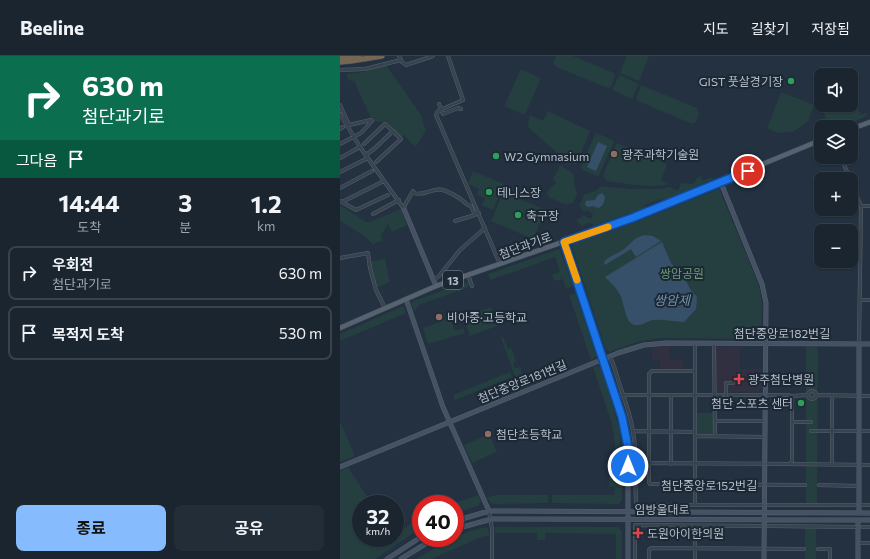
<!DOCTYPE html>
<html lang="ko">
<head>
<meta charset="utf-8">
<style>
  :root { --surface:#1a2530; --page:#232d38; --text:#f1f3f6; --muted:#9fa5ab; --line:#38424c; --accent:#86bcfd }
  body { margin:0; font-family:Commissioner,"Noto Sans KR",sans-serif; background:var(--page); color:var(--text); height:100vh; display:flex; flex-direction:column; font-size:15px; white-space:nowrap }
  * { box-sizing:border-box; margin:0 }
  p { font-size:13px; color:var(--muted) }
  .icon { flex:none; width:22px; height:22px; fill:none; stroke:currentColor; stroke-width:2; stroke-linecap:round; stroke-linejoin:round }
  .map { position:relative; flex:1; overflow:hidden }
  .sheet { display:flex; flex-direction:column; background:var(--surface); width:340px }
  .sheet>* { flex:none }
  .banner { background:#0b6e4f; color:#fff; overflow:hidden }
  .tools { position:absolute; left:474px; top:12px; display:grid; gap:8px }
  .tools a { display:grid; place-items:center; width:44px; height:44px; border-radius:8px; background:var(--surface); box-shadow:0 1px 3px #0004,0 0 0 1px var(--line); font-size:20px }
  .speed { position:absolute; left:12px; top:439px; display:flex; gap:8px; font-size:20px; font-weight:700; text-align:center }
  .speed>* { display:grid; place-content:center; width:52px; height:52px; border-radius:50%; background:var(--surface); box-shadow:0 1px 3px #0004,0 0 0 1px var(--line); line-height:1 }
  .speed small { font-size:10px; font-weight:400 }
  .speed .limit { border:6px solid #d22; background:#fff; color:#111 }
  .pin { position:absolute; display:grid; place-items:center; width:34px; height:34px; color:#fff; margin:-17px; border:2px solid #fff; border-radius:50%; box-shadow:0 1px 4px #0007 }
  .me { position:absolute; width:44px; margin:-22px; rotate:0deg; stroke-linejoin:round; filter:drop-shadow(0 0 3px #0008) }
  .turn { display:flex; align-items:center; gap:14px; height:84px; padding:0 16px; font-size:18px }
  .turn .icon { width:52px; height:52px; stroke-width:2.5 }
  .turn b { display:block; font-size:28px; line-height:34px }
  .then { display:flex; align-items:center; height:38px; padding:0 16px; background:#0003; gap:8px; font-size:15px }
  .eta { display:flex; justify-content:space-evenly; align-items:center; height:68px; text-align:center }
  .eta b { font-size:24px; font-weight:700; line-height:28px }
  .button { display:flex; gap:8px; margin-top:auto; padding:8px 16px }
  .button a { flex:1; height:46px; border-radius:8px; background:var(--accent); color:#111; font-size:16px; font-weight:700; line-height:46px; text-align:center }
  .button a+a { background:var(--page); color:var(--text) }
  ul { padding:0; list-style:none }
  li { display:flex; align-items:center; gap:12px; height:54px; margin:0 8px 6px; padding:0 8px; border:2px solid var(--line); border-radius:8px }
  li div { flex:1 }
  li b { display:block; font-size:15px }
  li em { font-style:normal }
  header { display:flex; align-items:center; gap:24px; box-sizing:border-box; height:56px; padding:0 20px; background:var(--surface); border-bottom:1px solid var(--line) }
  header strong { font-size:19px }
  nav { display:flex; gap:22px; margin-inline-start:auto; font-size:14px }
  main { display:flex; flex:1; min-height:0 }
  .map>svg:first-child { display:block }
</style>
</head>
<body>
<header>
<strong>Beeline</strong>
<nav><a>지도</a><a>길찾기</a><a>저장됨</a></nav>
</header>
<main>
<section class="sheet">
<div class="banner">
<div class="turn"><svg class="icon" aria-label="right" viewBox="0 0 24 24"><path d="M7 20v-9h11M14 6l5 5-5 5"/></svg><div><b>630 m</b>첨단과기로</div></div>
<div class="then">그다음<svg class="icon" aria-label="arrive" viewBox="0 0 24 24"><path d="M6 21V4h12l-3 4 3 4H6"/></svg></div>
</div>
<div class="eta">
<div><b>14:44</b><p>도착</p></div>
<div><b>3</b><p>분</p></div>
<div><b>1.2</b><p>km</p></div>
</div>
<ul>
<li><svg class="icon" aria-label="right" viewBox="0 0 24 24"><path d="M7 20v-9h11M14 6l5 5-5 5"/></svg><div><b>우회전</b><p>첨단과기로</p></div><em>630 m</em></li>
<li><svg class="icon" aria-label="arrive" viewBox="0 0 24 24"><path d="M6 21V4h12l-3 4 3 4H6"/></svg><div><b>목적지 도착</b></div><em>530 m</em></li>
</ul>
<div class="button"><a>종료</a><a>공유</a></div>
</section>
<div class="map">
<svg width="530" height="503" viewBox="0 0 530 503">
  <rect width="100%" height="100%" fill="#233140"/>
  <path fill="#303040" d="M312 290H329V304H343V313H320V304H312Z
    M376 291H400V313H422V333L418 336H378L376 334Z"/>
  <path fill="#253f40" d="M216 0H233L274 17 275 21 271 31 268 32 216 11 215 9 213 7Z
    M287 0H309L299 25 280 17Z
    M46 9 81 59 86 75 75 91 64 79 62 81 48 67 32 65 14 25 9 24 7 21V18L24 16Z
    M181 13 201 22 185 59 164 50Z
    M279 19 299 28 292 43 272 34Z
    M301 29 357 52 359 57 356 66 352 68 298 45 296 43Z
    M441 36 474 49 468 65 453 76 438 77 427 72Z
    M511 38 512 41H514L520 57 519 59 526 57 527 60 501 71H489V70L481 50 484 49H511Z
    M208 55 250 75 236 109 216 96 189 72 188 67 190 59 203 65Z
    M257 77 272 84 274 86 259 119 257 120 243 114 241 111 255 78Z
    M277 87 327 108 321 125 328 128C311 133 283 127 266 125L263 119Z
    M220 109 234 118V127L237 138 233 147H231L227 149 210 142 207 138 210 131H212L216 127 213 123Z
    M133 115 164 128 153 154 142 149 145 142 137 139 139 133 128 128Z
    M361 120 363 125 372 121 373 123 324 144 322 143 305 149 304 152 253 170V168L249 167 242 170 237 166V163H240L242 159 251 163 253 157 246 154V156L241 153V151L239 150 244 139 257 134 261 130 290 133H321L329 131 338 135 341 127 353 128 357 122Z
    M379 133 419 229 422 247 421 281 418 283 320 282 297 286 270 296 266 294 232 191 233 188 294 167Z
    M163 136 206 154 193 183 151 165Z
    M0 149 26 166H29L61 153 67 169 52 176 48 168 41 179 42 185 36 186 34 189 23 179 0 165Z
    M219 193 220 194 233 230 226 232 220 216 222 223 214 225 212 219 220 216 215 201 150 224 148 218Z
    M45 203 50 226 36 232 31 213V205Z
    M128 226 129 231 79 249 74 256 71 248 73 245Z
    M235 237 256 299 255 302 251 304 229 239Z
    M61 251H64L66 257 0 285V278Z
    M151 251 157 270 130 280 123 261Z
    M110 262 115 275 123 272 125 277 88 288 83 272Z
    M163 281 168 293 171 292 176 305 173 307 175 312 180 311 182 319 177 322 180 329 202 322 203 324 180 334 161 282Z
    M466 291H478L477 447H466Z
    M257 310 261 311 280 375 282 408H276L275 388 272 368 253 311Z
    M170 316 172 321 115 344 113 339Z
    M357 357H374V377L372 379H358L357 377Z
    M1 367 15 400 0 406V368Z
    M149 378 157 396 132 407 124 389Z
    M8 411 32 448H21V482H55V479L81 461V472L35 503H0V415Z
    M276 413H282V444L279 448 212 447V439H274L275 431H269V421H275Z
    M139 439 141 445 138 450 115 457V448H112Z
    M157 439H208V447L152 448 149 445 147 441Z
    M146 471 149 474V480H144L91 503H76L112 482H115V481L133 474Z
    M155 471H278L282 475V503H276V478L205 477V484H197V477H155Z
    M465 473H476V503H465Z"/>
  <path fill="#37506a" d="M258 86 267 90 256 115 247 111Z
    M262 137 265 141C264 146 263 151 258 152L253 150 248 151 245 149 246 145 255 144 258 139Z
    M305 179 313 180 321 185 296 201 291 193 265 209 264 206C269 200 275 199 281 195 290 190 293 181 305 179Z
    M322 186 331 207 345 223 350 233 357 241 356 253 344 266C334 266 323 263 313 264 307 265 302 270 295 269 284 267 285 246 279 237 276 231 270 226 265 221Z"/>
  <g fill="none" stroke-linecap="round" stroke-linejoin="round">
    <defs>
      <path id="street" d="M59 0 62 6 66 9 93 0
        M108 0 123 44 98 55 96 59 160 208
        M0 14 25 13 61 4
        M99 48 103 58 118 52 121 53
        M0 49 9 69 31 64
        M0 58 20 91 64 153
        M0 73 3 71
        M0 88 21 77 32 65
        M24 88 45 68 53 75
        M501 101 510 123
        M0 102 20 91
        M0 116 26 103 27 98 34 93 53 75 61 83 36 106
        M511 126 521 150 519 288
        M0 132 32 115
        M73 135 74 137C84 141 93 131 103 134 109 136 118 141 123 145 126 147 127 149 131 150L134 157H139
        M0 145 16 154 48 139
        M2 146 44 125
        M521 150H530
        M64 153 65 149 73 135
        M33 158 59 144
        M115 165 135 159 134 157
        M0 202 28 197 30 212 36 234 45 252
        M128 219 132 230
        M94 224 99 220 120 194 145 172
        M520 244H530
        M355 287V449
        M374 287 375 380
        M271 303C275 311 277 321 280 330 289 355 296 378 295 405L294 406
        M355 315H312L309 318V426L310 428 465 429
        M468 339a4 4 0 1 1 8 0a4 4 0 1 1-8 0Z
        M275 339H449L452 342V405L449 408 288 407
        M331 339V408
        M476 339 530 340
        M451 340 468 339
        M375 365H425
        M452 366H471
        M294 375 355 376
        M471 375H530
        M355 380 425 381
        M449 408 530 409
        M492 408V340
        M294 410 295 411 296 449H422
        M479 429 518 430
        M428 449H515
        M522 449H530
        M149 455 152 473V503
        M428 470 515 471
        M522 471H530
        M518 487H530
        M478 493H490V503
        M295 503V469L421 470
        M309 503V494L311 492 464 493
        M355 503V470"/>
      <path id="secondary" d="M381 127 422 228 426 247 424 503
        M64 153 96 230
        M224 185 282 361 288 391V503
        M66 243 103 351 149 455
        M0 411 278 297 304 289 327 287 530 288
        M519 457V288
        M115 465 149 455H171L530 457
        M115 473 152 463 530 464
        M47 503 81 481
        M61 503 95 482
        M518 503V464"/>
      <path id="primary" d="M511 73 530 66
        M0 272 96 230 292 162 481 84"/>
      <path id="highway" d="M0 2 19 0
        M0 6 11 5 42 0"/>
    </defs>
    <use href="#street" stroke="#55616d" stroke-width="4"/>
    <use href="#secondary" stroke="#55616d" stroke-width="5"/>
    <use href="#primary" stroke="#404c58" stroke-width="5.5"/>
    <use href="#highway" stroke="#424e5a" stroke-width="6"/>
    <use href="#street" stroke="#37434f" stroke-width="3"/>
    <use href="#secondary" stroke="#455263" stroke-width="4"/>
    <use href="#primary" stroke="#55626f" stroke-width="4.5"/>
    <use href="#highway" stroke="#766654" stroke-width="5"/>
    <defs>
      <path id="street-bridge" d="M386 341V327H394"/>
    </defs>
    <use href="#street-bridge" stroke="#55616d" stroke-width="4" stroke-linecap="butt"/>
    <use href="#street-bridge" stroke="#37434f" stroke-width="3"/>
  </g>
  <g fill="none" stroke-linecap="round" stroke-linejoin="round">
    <defs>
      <path id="route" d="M288 410V391L282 361 224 186 292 162 408 115"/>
    </defs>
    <use href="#route" stroke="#114b97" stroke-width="10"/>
    <use href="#route" stroke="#1a73e8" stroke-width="7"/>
    <path stroke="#f59e0b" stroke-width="7" d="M237 224 224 186 268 171"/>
  </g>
  <g fill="#2e9e5b" stroke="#1c2834" stroke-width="1.5">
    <circle cx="451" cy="25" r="4"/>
    <circle cx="156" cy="100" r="4"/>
    <circle cx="149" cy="136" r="4"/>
    <circle cx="178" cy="159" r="4"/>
    <circle cx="461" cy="347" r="4"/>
  </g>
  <g fill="#8d6e63" stroke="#1c2834" stroke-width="1.5">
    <circle cx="274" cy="98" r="4"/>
    <circle cx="99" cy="261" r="4"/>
    <circle cx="148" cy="378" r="4"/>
  </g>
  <g fill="#e0444e" stroke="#1c2834" stroke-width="1.5">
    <path d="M397 317h4v4h4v4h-4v4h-4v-4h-4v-4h4z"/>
    <path d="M296 471h4v4h4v4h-4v4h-4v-4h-4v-4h4z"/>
  </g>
  <g text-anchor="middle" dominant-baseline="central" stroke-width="4" stroke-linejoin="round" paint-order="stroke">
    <rect fill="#1c2834" stroke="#86919d" stroke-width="1" x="103" y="215" width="20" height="18" rx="3"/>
    <g font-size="11" font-weight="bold" fill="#b3beca">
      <text x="113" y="224">13</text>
    </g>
    <g font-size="12" fill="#b3beca" stroke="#1c2834" text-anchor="start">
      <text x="443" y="25" text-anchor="end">GIST 풋살경기장</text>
      <text x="282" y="98">광주과학기술원</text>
      <text x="164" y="100">W2 Gymnasium</text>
      <text x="157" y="136">테니스장</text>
      <text x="186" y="159">축구장</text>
      <text x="107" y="261">비아중·고등학교</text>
      <text x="408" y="323">광주첨단병원</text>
      <text x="453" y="347" text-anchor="end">첨단 스포츠 센터</text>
      <text x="156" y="378">첨단초등학교</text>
      <text x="307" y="477">도원아이한의원</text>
    </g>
    <g font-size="12" fill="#b3beca" stroke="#1c2834">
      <text transform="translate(185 189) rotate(-20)">첨단과기로</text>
      <text x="442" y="277">첨단중앙로182번길</text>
      <text transform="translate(182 325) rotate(-22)">첨단중앙로181번길</text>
      <text x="369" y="429">첨단중앙로152번길</text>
      <text x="322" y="453">임방울대로</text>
    </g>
    <g font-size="12" fill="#699c71" stroke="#1c2834">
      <text x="342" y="217">쌍암공원</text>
    </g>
    <g font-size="13" font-style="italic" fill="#7291af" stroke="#1c2834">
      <text x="332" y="244">쌍암제</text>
    </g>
  </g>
</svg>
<div class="tools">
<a><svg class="icon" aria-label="sound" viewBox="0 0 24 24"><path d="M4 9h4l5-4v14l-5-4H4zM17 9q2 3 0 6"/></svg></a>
<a><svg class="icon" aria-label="layers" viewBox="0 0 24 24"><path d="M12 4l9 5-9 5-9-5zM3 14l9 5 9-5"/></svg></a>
<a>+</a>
<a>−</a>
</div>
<div class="speed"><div>32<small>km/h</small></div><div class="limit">40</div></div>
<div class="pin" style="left:408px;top:115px;background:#d93025"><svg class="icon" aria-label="arrive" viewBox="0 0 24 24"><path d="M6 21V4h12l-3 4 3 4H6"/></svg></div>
<svg class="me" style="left:288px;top:410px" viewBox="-20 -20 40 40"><circle r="17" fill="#1a73e8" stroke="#fff" stroke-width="3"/><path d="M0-11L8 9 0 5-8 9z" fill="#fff"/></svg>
</div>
</main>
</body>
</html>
